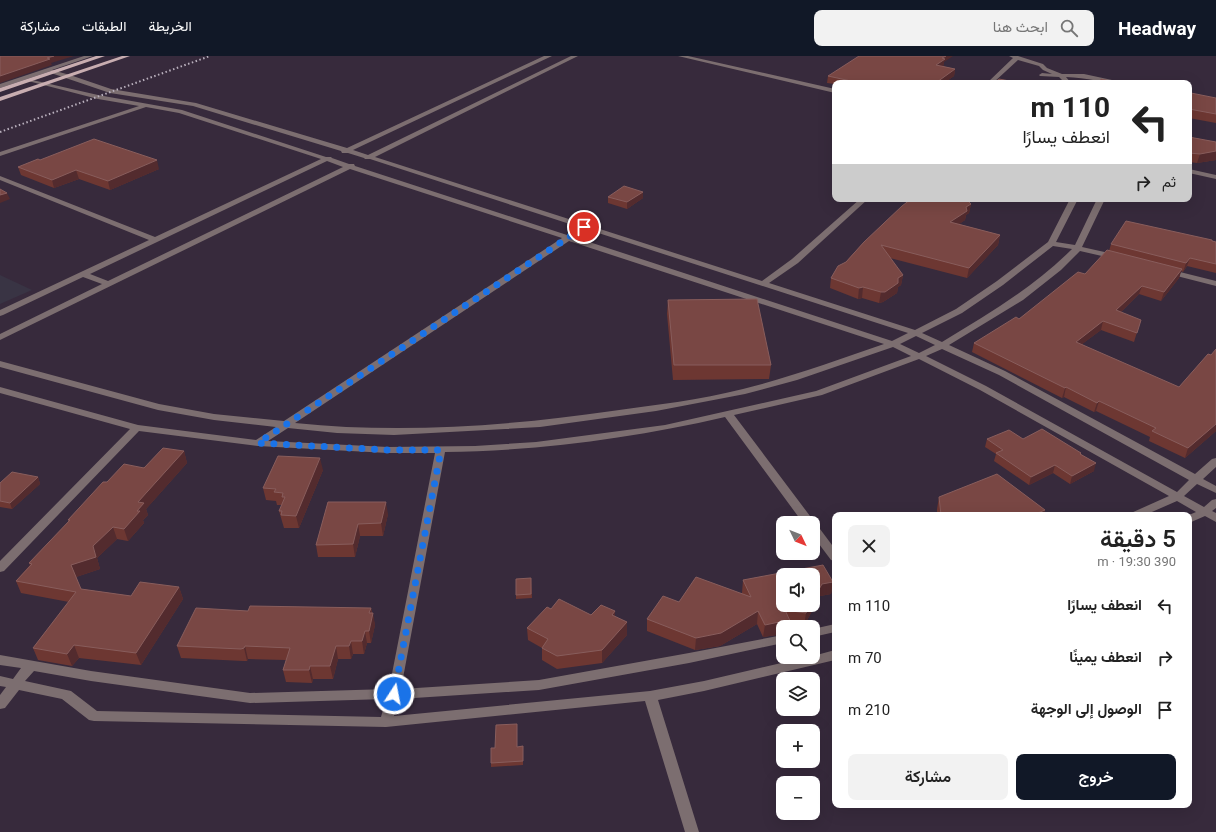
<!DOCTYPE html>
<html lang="ar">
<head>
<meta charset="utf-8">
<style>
  :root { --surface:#fff; --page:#f2f2f2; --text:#222; --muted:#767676; --accent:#111827 }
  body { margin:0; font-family:Roboto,Vazirmatn,sans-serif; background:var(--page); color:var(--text); direction:rtl; height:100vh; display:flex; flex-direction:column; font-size:15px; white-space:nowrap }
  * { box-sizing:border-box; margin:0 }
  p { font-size:13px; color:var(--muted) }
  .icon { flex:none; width:22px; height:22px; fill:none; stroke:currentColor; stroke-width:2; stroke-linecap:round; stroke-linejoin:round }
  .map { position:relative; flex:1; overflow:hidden; direction:ltr }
  .sheet { position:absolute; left:832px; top:456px; width:360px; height:296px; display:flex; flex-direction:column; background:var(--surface); border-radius:8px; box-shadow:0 4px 16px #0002; direction:rtl }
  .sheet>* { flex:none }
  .guide { position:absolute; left:832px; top:24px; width:360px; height:122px; border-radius:8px; box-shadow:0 4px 16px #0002; direction:rtl; background:#fff; color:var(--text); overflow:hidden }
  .needle { width:26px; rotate:133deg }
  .tools { position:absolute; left:776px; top:460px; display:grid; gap:8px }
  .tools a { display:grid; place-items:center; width:44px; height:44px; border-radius:8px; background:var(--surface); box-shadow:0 4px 16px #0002; font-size:20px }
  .pin { position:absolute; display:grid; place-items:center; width:34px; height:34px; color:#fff; margin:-17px; border:2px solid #fff; border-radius:50%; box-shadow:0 1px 4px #0007 }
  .me { position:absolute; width:44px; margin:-22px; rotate:11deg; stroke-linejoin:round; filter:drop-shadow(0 0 3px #0008) }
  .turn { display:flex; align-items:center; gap:14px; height:84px; padding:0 16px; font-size:18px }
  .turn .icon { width:52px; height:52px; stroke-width:2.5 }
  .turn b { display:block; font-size:28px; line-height:34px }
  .then { display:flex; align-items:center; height:38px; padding:0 16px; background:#0003; gap:8px; font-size:15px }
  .round { display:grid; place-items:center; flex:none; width:42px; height:42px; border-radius:8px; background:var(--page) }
  .overview { display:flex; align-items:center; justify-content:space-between; height:68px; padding:0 16px }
  h1 { font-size:24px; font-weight:600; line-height:30px }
  .cta { display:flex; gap:8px; margin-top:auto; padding:8px 16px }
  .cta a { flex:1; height:46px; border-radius:8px; background:var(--accent); color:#fff; font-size:16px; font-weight:600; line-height:46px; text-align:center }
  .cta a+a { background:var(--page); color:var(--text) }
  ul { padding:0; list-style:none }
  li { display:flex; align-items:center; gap:12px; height:52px; padding:0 16px }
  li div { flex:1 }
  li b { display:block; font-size:15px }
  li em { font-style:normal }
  header { display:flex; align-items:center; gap:24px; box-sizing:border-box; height:56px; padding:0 20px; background:var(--accent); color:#fff }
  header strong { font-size:19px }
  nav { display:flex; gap:22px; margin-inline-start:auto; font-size:14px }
  .search { width:280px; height:36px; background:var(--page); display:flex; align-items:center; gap:10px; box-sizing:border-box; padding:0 14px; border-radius:8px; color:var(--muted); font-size:15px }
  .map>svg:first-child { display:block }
</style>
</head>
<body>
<header>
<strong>Headway</strong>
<div class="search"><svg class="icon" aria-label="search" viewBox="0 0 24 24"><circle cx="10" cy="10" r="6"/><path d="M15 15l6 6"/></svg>ابحث هنا</div>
<nav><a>الخريطة</a><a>الطبقات</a><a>مشاركة</a></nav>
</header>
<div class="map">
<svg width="1216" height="776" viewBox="0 0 1216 776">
  <rect width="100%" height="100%" fill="#372a3c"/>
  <path fill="#393444" d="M0 219 32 234 0 248Z"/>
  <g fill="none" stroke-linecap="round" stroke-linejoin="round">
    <path fill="#7c6e70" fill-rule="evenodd" d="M84 0H93L52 14 70 19 111 33 196 47 347 92 544 0H552L353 94 368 99 571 0H578L375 101 762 225 792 203 860 143H868L798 207 769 227 915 274 956 253 997 225 1048 186 1070 143H1078L1056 186 1075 189 1097 143H1105L1082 191 1118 199V203H1115L1080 195 1061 214 1023 244 949 289 1005 315 1195 418 1212 403 1216 402V411L1203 423 1216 430V437L1197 428 1184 440 1204 451 1212 444 1216 443V452L1212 455 1216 457V466L1205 460 1189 467V459L1196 456 1177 445 1145 459H1130L1131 457 1169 440 980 334 919 303 822 339 734 359 813 464V469H817L835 493V505L831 504 813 480V467H803L725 361C634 382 539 395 445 396L401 633 539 624 689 597 783 579V587L689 607 539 634 399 643 394 660 650 635 704 625 807 601H813V600L835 594V604L704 635 658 644 699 776H685L645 645 386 671 94 665 89 664 62 643 19 634 5 652 0 653V639L6 631 0 630V620L13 623 21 612 0 609V599L91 615 250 637 389 633 435 397H388L258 390 139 375 4 515 0 516V505L130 373 0 337V331L138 369 256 384 276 371 214 364 158 354 0 311V305L159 348 214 358 284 365 562 182 350 113 0 284V278L102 228 83 221 3 259 0 260V254L149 184 0 124V120L155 181 321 103 179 57 146 51 0 100V96L139 50 98 43 28 25V23L98 39 182 54 326 101H331L332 102 349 108H354L355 110 567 179 579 171 370 103H365L364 102 348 97H342L341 95 193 50 110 37 51 17V15L0 32V28ZM327 105 343 111 108 225 90 218ZM586 173 908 277 892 285 574 181ZM569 185 884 288C837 304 791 321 743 333 700 344 655 349 612 355 507 370 401 378 295 367ZM1053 190 1072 193C1033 232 989 257 942 286L922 277 962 257 1003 229ZM916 280 935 289 919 297 900 288ZM893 291 911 300 816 335 665 369 536 386 475 390 388 391 268 385 288 372 337 377 394 379 540 371 656 355 745 338 797 324ZM942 293 999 319 1189 424 1177 436 986 330 926 300ZM34 615 91 625 250 647 386 643 381 661 97 655 71 635 25 625Z
      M678 0H688L835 33V37Z
      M1009 0H1018L1043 8 1047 12 1062 18H1084L1126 27C1106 27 1086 22 1066 21L1071 27H1065L1059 21 1040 20 1039 19 1042 17 1052 18 1043 14 1039 10 1018 4 993 27H987L1013 2Z
      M1189 113 1216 119V123L1189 117Z
      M1165 213H1168L1216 225V230L1165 217Z
      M835 568V576L813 581V573Z"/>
    <path fill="#c8adb0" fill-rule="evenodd" d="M96 0H105L0 36V32Z
      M122 0H130L0 45V41Z"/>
    <path stroke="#bab1be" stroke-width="2" stroke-dasharray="1.5 2.5" stroke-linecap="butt" d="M0 76 210 0"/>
  </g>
  <path fill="#6d3732" d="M944 6V9L942 10 955 13 954 20 944 27H835V28L827 27 828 20Z
    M1189 40 1216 42V67L1189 62Z
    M1189 81 1216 86V104L1197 107 1189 106Z
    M40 104 159 113 110 134 79 123 54 132 21 119 18 111Z
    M643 136V142L627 153 608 147V141Z
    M971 148 969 157 966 159 965 164 959 168 1000 179 998 189 967 222 890 202 903 219 901 229 898 231 897 237 883 246 879 247 862 242 858 243 830 232 831 222 864 186Z
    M1212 185 1216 186V217L1187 210 1183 216 1181 215 1179 222 1161 245 1139 238 1121 256 1138 273 1134 286 1101 274 1082 288 1216 375 1185 402 1149 385 1150 381 1096 355 1094 356 1064 341 1062 342 972 296 974 287 1019 263 1085 218 1109 195 1111 188Z
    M668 244 771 309 769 323 673 324 667 258Z
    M987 383H1023L1081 398 1094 415 1070 428 1053 417 1029 429 994 405 996 398 985 391Z
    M184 395 187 407 146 453 148 459 143 464 144 467 128 485 117 483 97 502 100 513 76 521 81 533 131 540 179 531 183 543 141 609 79 602 72 610 38 604 33 592 69 546 21 537 16 525 30 509 29 507 69 466 68 464 107 426Z
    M323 414 299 472H284L279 455 282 449H277L276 445 266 444 263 432Z
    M38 421 40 428 12 453 0 451V427Z
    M939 441 1045 454 1044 459H937V453Z
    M328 446 388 458 383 480H360L355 501H318L316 489Z
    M531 522 532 542 516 543V523Z
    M743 524 833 526 831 538 820 540 804 570 791 568 790 571H783V578L763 581 757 568 720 590 695 594 647 575V563L679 546 742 537Z
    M371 552 375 569 371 587H367L364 598H353L351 603H338L333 623H313L312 627 286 626 283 614 286 604 248 603 247 605H244L181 602 177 590Z
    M551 553 591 559 615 555V561L627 566V579L602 607 557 613 542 604V592L528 584 527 572Z
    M523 690V709L491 711V707L518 691Z"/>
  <path fill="#532b2e" d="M54 0H74L51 7 52 9 0 27V20Z
    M946 0H953L944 6V9L935 15 936 9 942 2Z
    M955 13 954 20 944 27H937V26Z
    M1216 95V104L1197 107 1200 98Z
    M157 104 159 113 110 134 108 125Z
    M76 114 79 123 54 132 52 124Z
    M643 136V142L627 153V146Z
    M7 137 10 143 0 147V139Z
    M971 148 969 157 966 159 965 164 948 176 950 166Z
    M1000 179 998 189 967 222 969 212Z
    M1190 202 1187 210 1183 216 1186 207Z
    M1182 213 1179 222 1161 245 1164 236Z
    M903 219 901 229 898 231 897 237 883 246 879 247 881 236Z
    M1142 230 1139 238 1113 264 1116 254Z
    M863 231 862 242 858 243 859 232Z
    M1103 265 1101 274 1073 295 1076 286Z
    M1066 331 1064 341 1062 342 1065 332Z
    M1099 345 1096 355 1094 356 1097 347Z
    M1216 368V375L1185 402 1188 392Z
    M184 395 187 407 146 453 148 459 143 464 144 467 128 485 124 473 137 455 138 446Z
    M320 402 323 414 299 472 296 460Z
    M1096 407 1094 415 1070 428 1072 420Z
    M1055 409 1053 417 1029 429 1031 421Z
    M38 421 40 428 12 453 10 447Z
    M386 446 388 458 383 480 381 467Z
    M1045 454 1044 459H1033Z
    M358 468 360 480 355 501 353 488Z
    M113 471 117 483 97 502 100 513 76 521 71 509Z
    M833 526 831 538 820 540 804 570 806 557 810 549H813V544L822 528Z
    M179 531 183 543 141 609 136 597Z
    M371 552 372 561 373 557 375 569 371 587 369 575V557Z
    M615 555V568L612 559Z
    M758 555 757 568 720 590 695 594 696 582Z
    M784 565V571H783V578L763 581 765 569Z
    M627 566V579L602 607V594Z
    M791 567 790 571H786V568Z
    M365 575 367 587 364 598 362 585Z
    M351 585 353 598 351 603 349 590Z
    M74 589 79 602 72 610 67 598Z
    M245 590 248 603 247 605 244 592Z
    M336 590 338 603 333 623 330 610Z
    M310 610 313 623 312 627 309 614Z"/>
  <path fill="#794744" stroke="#885d5c" d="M0 0H54L47 2 50 3 0 20Z
    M859 0H946L942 2 945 3 936 9 955 13 937 26 941 27H860L828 20Z
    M999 23 1020 27H994Z
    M1101 23 1120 27H1098Z
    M1191 37 1216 42V58L1189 53V40Z
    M1189 81 1216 86V95L1200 98 1189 97Z
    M94 83 157 104 108 125 76 114 52 124 18 111 38 103 40 104Z
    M624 130 643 136 627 146 608 141Z
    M0 133 7 137 0 139Z
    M911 143H966L971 148 966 151 967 155 950 166 1000 179 969 212 881 189 903 219 898 222V227L885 236H881L863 231 859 232 831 222 838 210 846 206 864 186 902 150Z
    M1126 165 1212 184V185L1216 186V208L1190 202 1186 207 1111 188Z
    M1107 194 1182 213 1164 236 1142 230 1116 254 1141 264 1137 277 1103 265 1076 286 1179 331 1208 298 1211 299 1216 293V368L1188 392 1152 375 1156 372 1099 345 1097 347 1066 331 1065 332 974 287 1016 261 1019 263 1078 216 1085 218Z
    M757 243 771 309H674L668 244Z
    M1042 373 1081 397 1080 398 1096 407 1072 420 1055 409 1031 421 996 397 1003 394 987 383 1009 374 1023 383Z
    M163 392 184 395 138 446 144 447 137 455H140L124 473 113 471 93 490 96 501 71 509 81 533 131 540 140 526 179 531 136 597 74 589 67 598 33 592 76 536 16 525 32 508 29 507 70 464H68L103 426H107L124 408 144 412Z
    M278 400 320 402 296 460 281 459 282 455H279L285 441H282L283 437 274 436 276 433 263 432Z
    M12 416 38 421 10 447 0 445V427Z
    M997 418 1045 454 1033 459H941L939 441Z
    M328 446H386L381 467 358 468 353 488 316 489Z
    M823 509 833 526 822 528 813 544V519H783V549H810L806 557 785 554 791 567 786 568 784 565 765 569 758 555 721 577 696 582 647 563 663 540 679 546 696 521 751 541 743 524Z
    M531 522V538L516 539V523Z
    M559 543 591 559 601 549 615 555 612 559 627 566 602 594 557 600 542 592 548 583 527 572 547 551 551 553Z
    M250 550 371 552 369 557H373L369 575H365L362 585H351L349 590H336L330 610H310L309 614H283L290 592 245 590 244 592 241 593 177 590 196 552 248 555Z
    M517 668V691L523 690V705L491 707V692H495L496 669Z"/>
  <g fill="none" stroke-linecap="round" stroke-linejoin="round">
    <path stroke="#1a73e8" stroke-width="7" stroke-dasharray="0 12.6" d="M394 638 441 394H388L258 387 584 171"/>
  </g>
</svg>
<div class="tools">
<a><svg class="needle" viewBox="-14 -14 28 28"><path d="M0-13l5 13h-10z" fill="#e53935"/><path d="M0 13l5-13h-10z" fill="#767676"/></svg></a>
<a><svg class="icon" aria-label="sound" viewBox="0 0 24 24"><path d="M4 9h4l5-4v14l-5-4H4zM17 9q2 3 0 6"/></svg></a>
<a><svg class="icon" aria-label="search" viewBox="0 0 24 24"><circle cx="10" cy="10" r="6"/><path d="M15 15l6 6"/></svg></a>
<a><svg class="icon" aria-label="layers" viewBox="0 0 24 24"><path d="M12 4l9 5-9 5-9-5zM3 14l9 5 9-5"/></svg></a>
<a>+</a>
<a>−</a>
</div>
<div class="pin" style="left:584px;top:171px;background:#d93025"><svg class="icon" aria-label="arrive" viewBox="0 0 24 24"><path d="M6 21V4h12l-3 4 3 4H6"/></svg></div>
<svg class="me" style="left:394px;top:638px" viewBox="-20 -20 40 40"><circle r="17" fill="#1a73e8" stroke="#fff" stroke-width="3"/><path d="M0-11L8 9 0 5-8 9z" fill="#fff"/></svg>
<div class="guide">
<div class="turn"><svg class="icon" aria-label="left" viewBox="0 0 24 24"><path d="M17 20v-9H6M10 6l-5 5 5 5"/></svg><div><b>110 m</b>انعطف يسارًا</div></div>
<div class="then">ثم<svg class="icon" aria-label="right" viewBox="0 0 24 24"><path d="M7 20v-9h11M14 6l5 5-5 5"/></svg></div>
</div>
<section class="sheet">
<div class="overview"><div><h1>5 دقيقة</h1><p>390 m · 19:30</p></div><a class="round"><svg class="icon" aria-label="close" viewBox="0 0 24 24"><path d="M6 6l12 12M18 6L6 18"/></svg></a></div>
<ul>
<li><svg class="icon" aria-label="left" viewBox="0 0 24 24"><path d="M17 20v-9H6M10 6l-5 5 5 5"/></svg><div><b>انعطف يسارًا</b></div><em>110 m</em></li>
<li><svg class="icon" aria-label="right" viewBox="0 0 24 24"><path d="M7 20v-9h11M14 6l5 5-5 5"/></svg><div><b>انعطف يمينًا</b></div><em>70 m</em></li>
<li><svg class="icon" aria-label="arrive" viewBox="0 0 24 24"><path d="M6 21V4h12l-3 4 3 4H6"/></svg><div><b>الوصول إلى الوجهة</b></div><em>210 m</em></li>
</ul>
<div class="cta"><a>خروج</a><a>مشاركة</a></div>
</section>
</div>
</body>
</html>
